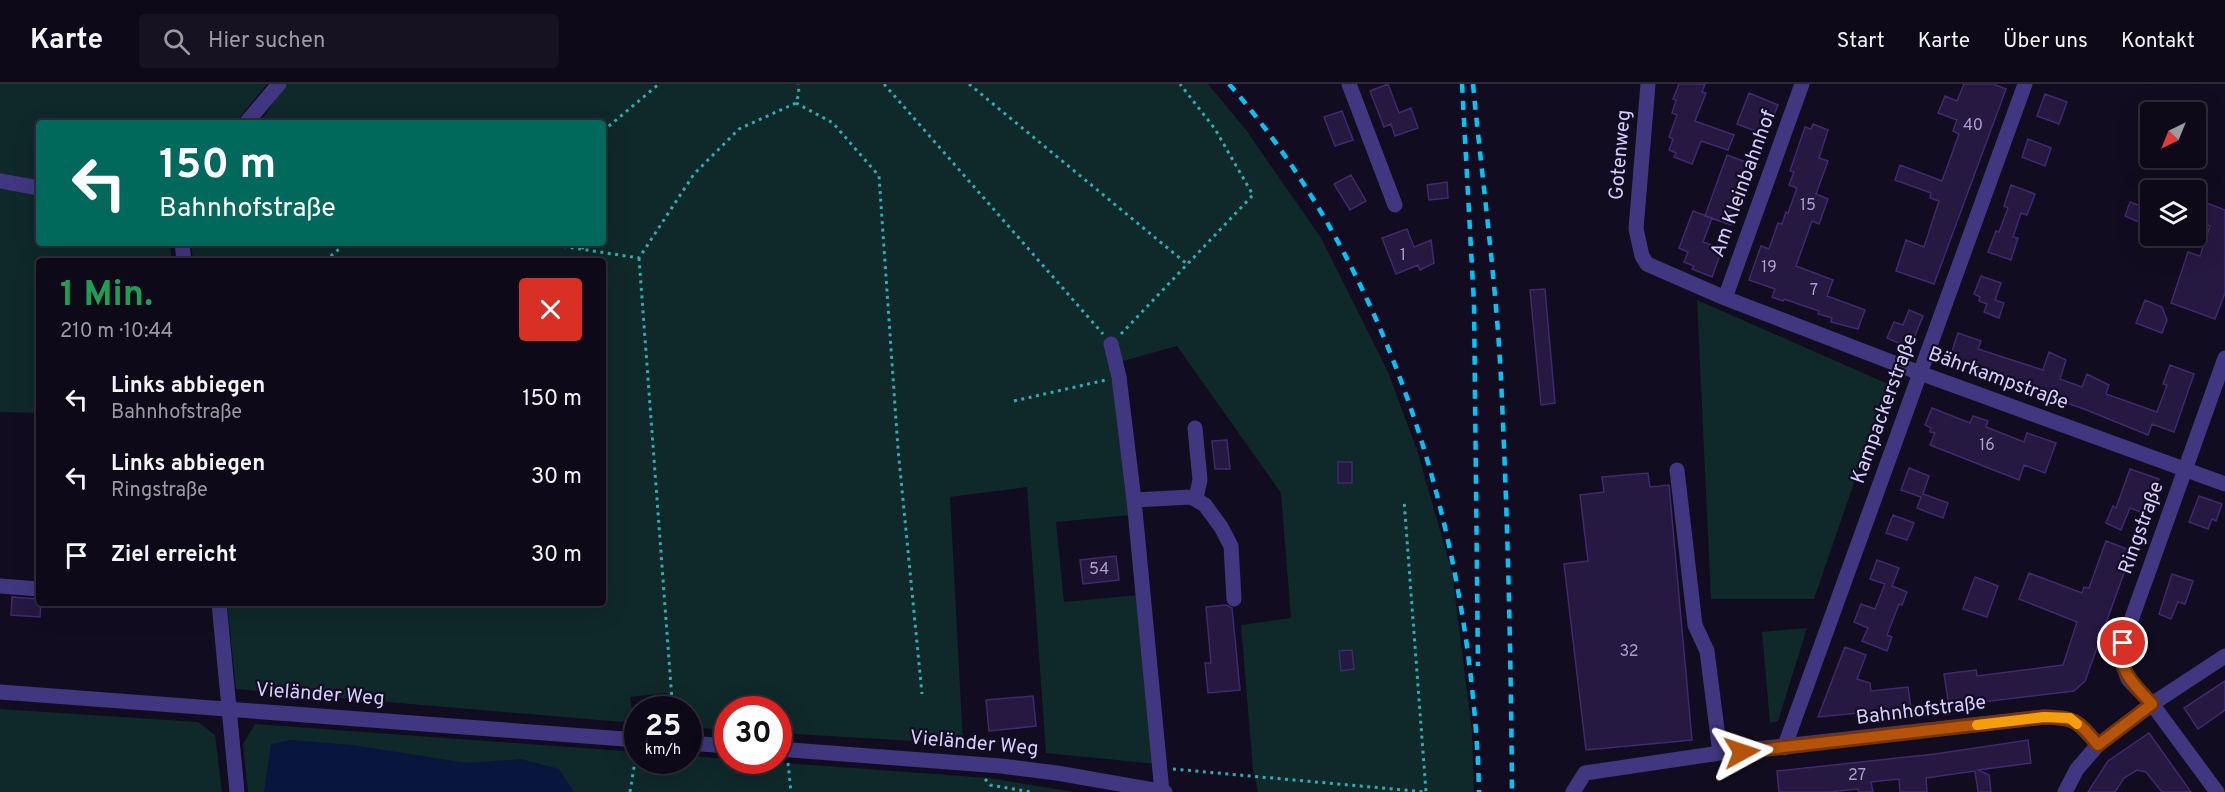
<!DOCTYPE html>
<html lang="de">
<head>
<meta charset="utf-8">
<style>
  :root { --surface:#0e0918; --page:#171221; --text:#f1f3f6; --muted:#9b9aa2; --line:#2e2a37 }
  body { margin:0; font-family:Overpass,sans-serif; background:var(--page); color:var(--text); height:100vh; display:flex; flex-direction:column; font-size:22px; white-space:nowrap }
  * { box-sizing:border-box; margin:0 }
  p { font-size:20px; color:var(--muted) }
  .icon { flex:none; width:33px; height:33px; fill:none; stroke:currentColor; stroke-width:2; stroke-linecap:round; stroke-linejoin:round }
  .map { position:relative; flex:1; overflow:hidden }
  .drawer { position:absolute; left:36px; top:174px; width:570px; height:348px; display:flex; flex-direction:column; background:var(--surface); border-radius:6px; box-shadow:0 6px 24px #0002,0 0 0 2px var(--line) }
  .drawer>* { flex:none }
  .guide { position:absolute; left:36px; top:36px; width:570px; height:126px; border-radius:6px; box-shadow:0 6px 24px #0002,0 0 0 2px var(--line); background:#00695c; color:#fff; overflow:hidden }
  .needle { width:39px; rotate:223deg }
  .buttons { position:absolute; left:2140px; top:18px; display:grid; gap:12px }
  .buttons a { display:grid; place-items:center; width:66px; height:66px; border-radius:6px; background:var(--surface); box-shadow:0 6px 24px #0002,0 0 0 2px var(--line); font-size:30px }
  .speed { position:absolute; left:624px; top:612px; display:flex; gap:12px; font-size:30px; font-weight:700; text-align:center }
  .speed>* { display:grid; place-content:center; width:78px; height:78px; border-radius:50%; background:var(--surface); box-shadow:0 6px 24px #0002,0 0 0 2px var(--line); line-height:1 }
  .speed small { font-size:15px; font-weight:400 }
  .speed .limit { border:9px solid #d22; background:#fff; color:#111 }
  .pin { position:absolute; display:grid; place-items:center; width:51px; height:51px; color:#fff; margin:-26px; border:3px solid #fff; border-radius:50%; box-shadow:0 2px 6px #0007 }
  .me { position:absolute; width:66px; margin:-33px; rotate:85deg; stroke-linejoin:round; filter:drop-shadow(0 0 4px #0008) }
  .turn { display:flex; align-items:center; gap:21px; height:126px; padding:0 24px; font-size:27px }
  .turn .icon { width:78px; height:78px; stroke-width:2.5 }
  .turn b { display:block; font-size:42px; line-height:51px }
  .round { display:grid; place-items:center; flex:none; width:63px; height:63px; border-radius:6px; background:var(--page) }
  .overview { display:flex; align-items:center; justify-content:space-between; height:102px; padding:0 24px }
  h1 { font-size:36px; font-weight:700; line-height:45px; color:#1e9e55 }
  ul { padding:0; list-style:none }
  li { display:flex; align-items:center; gap:18px; height:78px; padding:0 24px }
  li div { flex:1 }
  li b { display:block; font-size:22px }
  li em { font-style:normal }
  header { display:flex; align-items:center; gap:36px; box-sizing:border-box; height:84px; padding:0 30px; background:var(--surface); border-bottom:2px solid var(--line) }
  header strong { font-size:28px }
  nav { display:flex; gap:33px; margin-inline-start:auto; font-size:21px }
  .search { width:420px; height:54px; background:var(--page); display:flex; align-items:center; gap:15px; box-sizing:border-box; padding:0 21px; border-radius:6px; color:var(--muted); font-size:22px }
  .map>svg:first-child { display:block }
</style>
</head>
<body>
<header>
<strong>Karte</strong>
<div class="search"><svg class="icon" aria-label="search" viewBox="0 0 24 24"><circle cx="10" cy="10" r="6"/><path d="M15 15l6 6"/></svg>Hier suchen</div>
<nav><a>Start</a><a>Karte</a><a>Über uns</a><a>Kontakt</a></nav>
</header>
<div class="map">
<svg width="2225" height="708" viewBox="0 0 2225 708">
  <rect width="100%" height="100%" fill="#120c20"/>
  <path fill="#0f282a" d="M0 0H267L235 39H39V159H170L172 177H39V329L0 328Z
    M285 0H1208L1246 46 1321 154 1388 288 1417 366 1452 488 1472 647 1474 708H1258L1253 685 1241 541 1291 534 1281 409 1177 262 1123 277 1141 430 1056 438 1064 518 1148 510 1167 681 1046 669 1027 403 950 413 963 660 779 649 778 626H728L727 646 689 643 688 626 668 625 667 609 630 613 634 639 236 605 227 519H603V177H193L191 159H603V39H258L266 30Z
    M1697 216 1888 300 1814 515H1711Z
    M1807 544 1778 637 1770 639 1762 548Z
    M0 625 198 638 215 651 222 708H0Z
    M255 640 637 668 638 676H688L689 672 989 694 1074 708H248L243 660Z"/>
  <path fill="#08163d" d="M291 656 352 661 467 679 521 675 559 685 574 708H264L271 660Z"/>
  <path fill="#251841" stroke="#3e2a6e" stroke-width="1.5" d="M1388 0 1399 29 1411 24 1418 44 1395 52 1391 40 1384 43 1370 7Z
    M1679 0H1705L1702 8 1706 9 1695 37 1734 51 1728 66 1701 57 1692 80 1674 73 1676 69 1669 66 1673 55 1669 53 1677 31 1672 29 1676 16 1673 15Z
    M1964 0H1993L2006 5 1934 200 1896 187 1906 156 1924 163 1939 117 1930 114 1931 109 1895 96 1900 81 1942 97 1959 50 1953 47 1957 36 1938 29 1945 12 1957 17Z
    M1749 9 1778 21 1766 51 1737 40Z
    M2045 10 2067 18 2059 40 2037 32Z
    M1342 27 1353 56 1335 62 1324 33Z
    M1813 40 1828 46 1819 74 1828 77 1816 110 1828 115 1819 140 1812 137 1796 182 1833 196 1827 212 1865 226 1858 245 1831 238 1832 234 1818 230 1819 227 1784 215 1783 217 1772 213 1775 205 1749 196 1761 162 1769 165 1778 139 1782 140 1786 128 1788 129 1797 104 1789 101 1794 88 1790 87 1805 43 1811 45Z
    M2028 55 2051 64 2045 82 2022 73Z
    M1727 71 1754 81 1731 141 1705 132Z
    M1351 91 1366 117 1350 126 1334 100Z
    M1447 98 1448 114 1429 116 1427 101Z
    M2011 101 2035 110 2027 131 2021 129 2013 153 2018 154 2011 176 1988 168 1996 147 1999 148 2008 124 2004 122Z
    M2199 116 2225 126V209L2215 235 2171 219 2188 168 2200 172 2210 142 2196 137Z
    M2130 118 2147 124 2141 139 2125 132Z
    M1693 127 1712 134 1703 158 1722 165 1712 193 1692 185 1694 182 1684 178 1688 168 1679 164Z
    M1407 145 1414 163 1431 156 1434 179 1420 186 1418 181 1396 190 1382 154Z
    M1981 192 2001 199 1995 216 2004 219 1999 234 1984 228 1987 220 1979 217 1980 213 1974 210Z
    M1545 205 1555 319 1541 321 1530 206Z
    M2145 216 2162 223 2167 236 2162 249 2136 239Z
    M1909 226 1923 232 1910 264 1887 254 1894 238 1903 241Z
    M1958 249 1981 257 1978 265 2043 286 2049 268 2066 276 2060 295 2082 303 2087 290 2109 301 2106 310 2157 328 2167 301 2163 300 2170 281 2194 290 2174 348 2152 340 2148 351 2084 325 1996 294 1997 291 1950 273Z
    M1932 324 1970 339 1973 332 1988 337 1986 343 2024 358 2027 349 2056 359 2045 389 2024 381 2019 396 1930 361 1935 349 1930 348 1931 344 1925 341Z
    M1227 356 1230 385H1215L1212 357Z
    M1338 378H1352V399H1338Z
    M1909 384 1929 392 1923 410 1948 419 1943 434 1917 424 1921 413 1901 406Z
    M2130 385 2159 395 2146 430 2130 424 2121 446 2106 439 2113 422 2116 424Z
    M1648 389 1650 403 1669 401 1692 656 1586 666 1564 480 1588 477 1580 411 1604 408 1602 393Z
    M2199 412 2222 420 2216 437 2212 435 2208 445 2189 438Z
    M1893 431 1914 439 1907 456 1886 449Z
    M2106 457 2132 467 2085 597 2074 607 1949 622 1944 590 1976 586 1977 592 2063 581 2077 538 2019 515 2029 489 2082 509 2084 503 2089 504Z
    M1116 472 1119 496 1083 500 1080 476Z
    M1877 476 1899 484 1892 502 1907 508 1902 521 1899 520 1887 551 1892 553 1887 567 1862 557 1868 544 1854 538 1861 520 1875 525 1885 500 1870 495Z
    M2172 490 2193 497 2185 520 2178 518 2171 535 2159 530Z
    M1975 493 1998 502 1987 533 1963 525Z
    M12 513 39 515V519H41L40 533 11 531Z
    M1226 521 1232 524 1240 606 1208 609 1205 579H1211L1206 523Z
    M1845 563 1866 571 1857 595 1870 599 1871 607 1908 603 1911 624 1818 633Z
    M1352 566 1354 585 1341 587 1339 567Z
    M2225 597V626L2198 645 2184 624Z
    M1033 612 1036 642 989 647 986 616Z
    M2149 649 2191 708H2162L2146 688 2137 686 2124 694 2115 708H2088L2108 677Z
    M2028 656 2031 679 1978 686 1989 691 1991 708H1978L1975 687 1926 694 1927 708H1900L1899 695 1871 698 1873 708H1859L1858 705 1829 708H1779L1777 687 1935 670Z"/>
  <g fill="none" stroke-linecap="round" stroke-linejoin="round">
    <path stroke="#2cadb3" stroke-width="3" stroke-dasharray="3 4.5" stroke-linecap="butt" d="M884 0 1103 250
      M969 0 1187 180
      M796 19 833 39 879 92 898 365 922 610
      M603 47 659 0
      M541 159 639 174 694 90 739 45 796 19 799 9 798 0
      M575 159 585 165
      M639 174 672 616 671 626
      M325 177 346 159
      M1121 250 1253 111 1215 45 1180 0
      M1014 317 1106 296
      M788 679 791 708
      M1173 685 1426 708 1404 416
      M985 695 990 701 1031 708
      M630 708 636 671"/>
    <path stroke="#413780" stroke-width="15" d="M1349 0 1395 121
      M1648 0 1636 145 1642 172 1647 180 1725 214 1920 289 2225 400
      M246 39 279 0
      M0 97 39 104
      M182 159 184 177
      M1725 214 1802 0
      M1111 260 1119 293 1134 416 1162 708
      M1195 344 1200 396 1196 414
      M1677 386 1695 541 1707 567 1720 669
      M1134 416 1191 413 1205 421 1221 443 1231 462 1234 515
      M0 502 39 505
      M219 519 237 708
      M0 608 638 656
      M688 659 728 662
      M1784 664 2025 0
      M778 665 1001 682 1057 689 1165 708
      M1573 708 1585 689 1720 669 2044 633C2076 634 2077 636 2098 661
      M2065 708 2077 685 2098 661 2152 620 2225 572
      M2217 708 2152 620 2128 595 2119 570 2225 274"/>
    <path stroke="#00c4f7" stroke-width="4.5" stroke-dasharray="9 8" stroke-linecap="butt" d="M1229 0C1389 184 1466 440 1478 680
      M1462 0 1474 220 1478 582
      M1473 0C1483 105 1498 211 1502 317 1508 447 1511 577 1512 708
      M1478 672 1479 708"/>
  </g>
  <g fill="none" stroke-linecap="round" stroke-linejoin="round">
    <defs>
      <path id="route" d="M1742 668 2044 633C2076 634 2077 636 2098 661L2152 620C2136 603 2115 584 2123 559"/>
    </defs>
    <use href="#route" stroke="#753606" stroke-width="15"/>
    <use href="#route" stroke="#b45309" stroke-width="10"/>
    <path stroke="#f59e0b" stroke-width="10" d="M1977 641 2044 633 2070 634 2077 640"/>
  </g>
  <g text-anchor="middle" dominant-baseline="central" stroke-width="4.5" stroke-linejoin="round" paint-order="stroke">
    <g font-size="16" fill="#aa9fd0">
      <text x="1973" y="42">40</text>
      <text x="1808" y="122">15</text>
      <text x="1403" y="172">1</text>
      <text x="1769" y="184">19</text>
      <text x="1814" y="207">7</text>
      <text x="1987" y="362">16</text>
      <text x="1099" y="486">54</text>
      <text x="1629" y="568">32</text>
      <text x="1857" y="692">27</text>
    </g>
    <g font-size="20" fill="#d7ccff" stroke="#120c20">
      <text transform="translate(1621 71) rotate(-85)">Gotenweg</text>
      <text transform="translate(1744 100) rotate(-70)">Am Kleinbahnhof</text>
      <text transform="translate(1998 295) rotate(20)">Bährkampstraße</text>
      <text transform="translate(1885 325) rotate(-70)">Kampackerstraße</text>
      <text transform="translate(2142 444) rotate(-70)">Ringstraße</text>
      <text transform="translate(320 611) rotate(4)">Vieländer Weg</text>
      <text transform="translate(1921 627) rotate(-7)">Bahnhofstraße</text>
      <text transform="translate(974 660) rotate(5)">Vieländer Weg</text>
    </g>
  </g>
</svg>
<div class="buttons">
<a><svg class="needle" viewBox="-14 -14 28 28"><path d="M0-13l5 13h-10z" fill="#e53935"/><path d="M0 13l5-13h-10z" fill="#9b9aa2"/></svg></a>
<a><svg class="icon" aria-label="layers" viewBox="0 0 24 24"><path d="M12 4l9 5-9 5-9-5zM3 14l9 5 9-5"/></svg></a>
</div>
<div class="speed"><div>25<small>km/h</small></div><div class="limit">30</div></div>
<div class="pin" style="left:2123px;top:559px;background:#d93025"><svg class="icon" aria-label="arrive" viewBox="0 0 24 24"><path d="M6 21V4h12l-3 4 3 4H6"/></svg></div>
<svg class="me" style="left:1742px;top:668px" viewBox="-20 -20 40 40"><path d="M0-17L14 15 0 8-14 15z" fill="#b45309" stroke="#fff" stroke-width="4"/></svg>
<div class="guide">
<div class="turn"><svg class="icon" aria-label="left" viewBox="0 0 24 24"><path d="M17 20v-9H6M10 6l-5 5 5 5"/></svg><div><b>150 m</b>Bahnhofstraße</div></div>
</div>
<section class="drawer">
<div class="overview"><div><h1>1 Min.</h1><p>210 m · 10:44</p></div><a class="round" style="background:#d93025;color:#fff"><svg class="icon" aria-label="close" viewBox="0 0 24 24"><path d="M6 6l12 12M18 6L6 18"/></svg></a></div>
<ul>
<li><svg class="icon" aria-label="left" viewBox="0 0 24 24"><path d="M17 20v-9H6M10 6l-5 5 5 5"/></svg><div><b>Links abbiegen</b><p>Bahnhofstraße</p></div><em>150 m</em></li>
<li><svg class="icon" aria-label="left" viewBox="0 0 24 24"><path d="M17 20v-9H6M10 6l-5 5 5 5"/></svg><div><b>Links abbiegen</b><p>Ringstraße</p></div><em>30 m</em></li>
<li><svg class="icon" aria-label="arrive" viewBox="0 0 24 24"><path d="M6 21V4h12l-3 4 3 4H6"/></svg><div><b>Ziel erreicht</b></div><em>30 m</em></li>
</ul>
</section>
</div>
</body>
</html>
